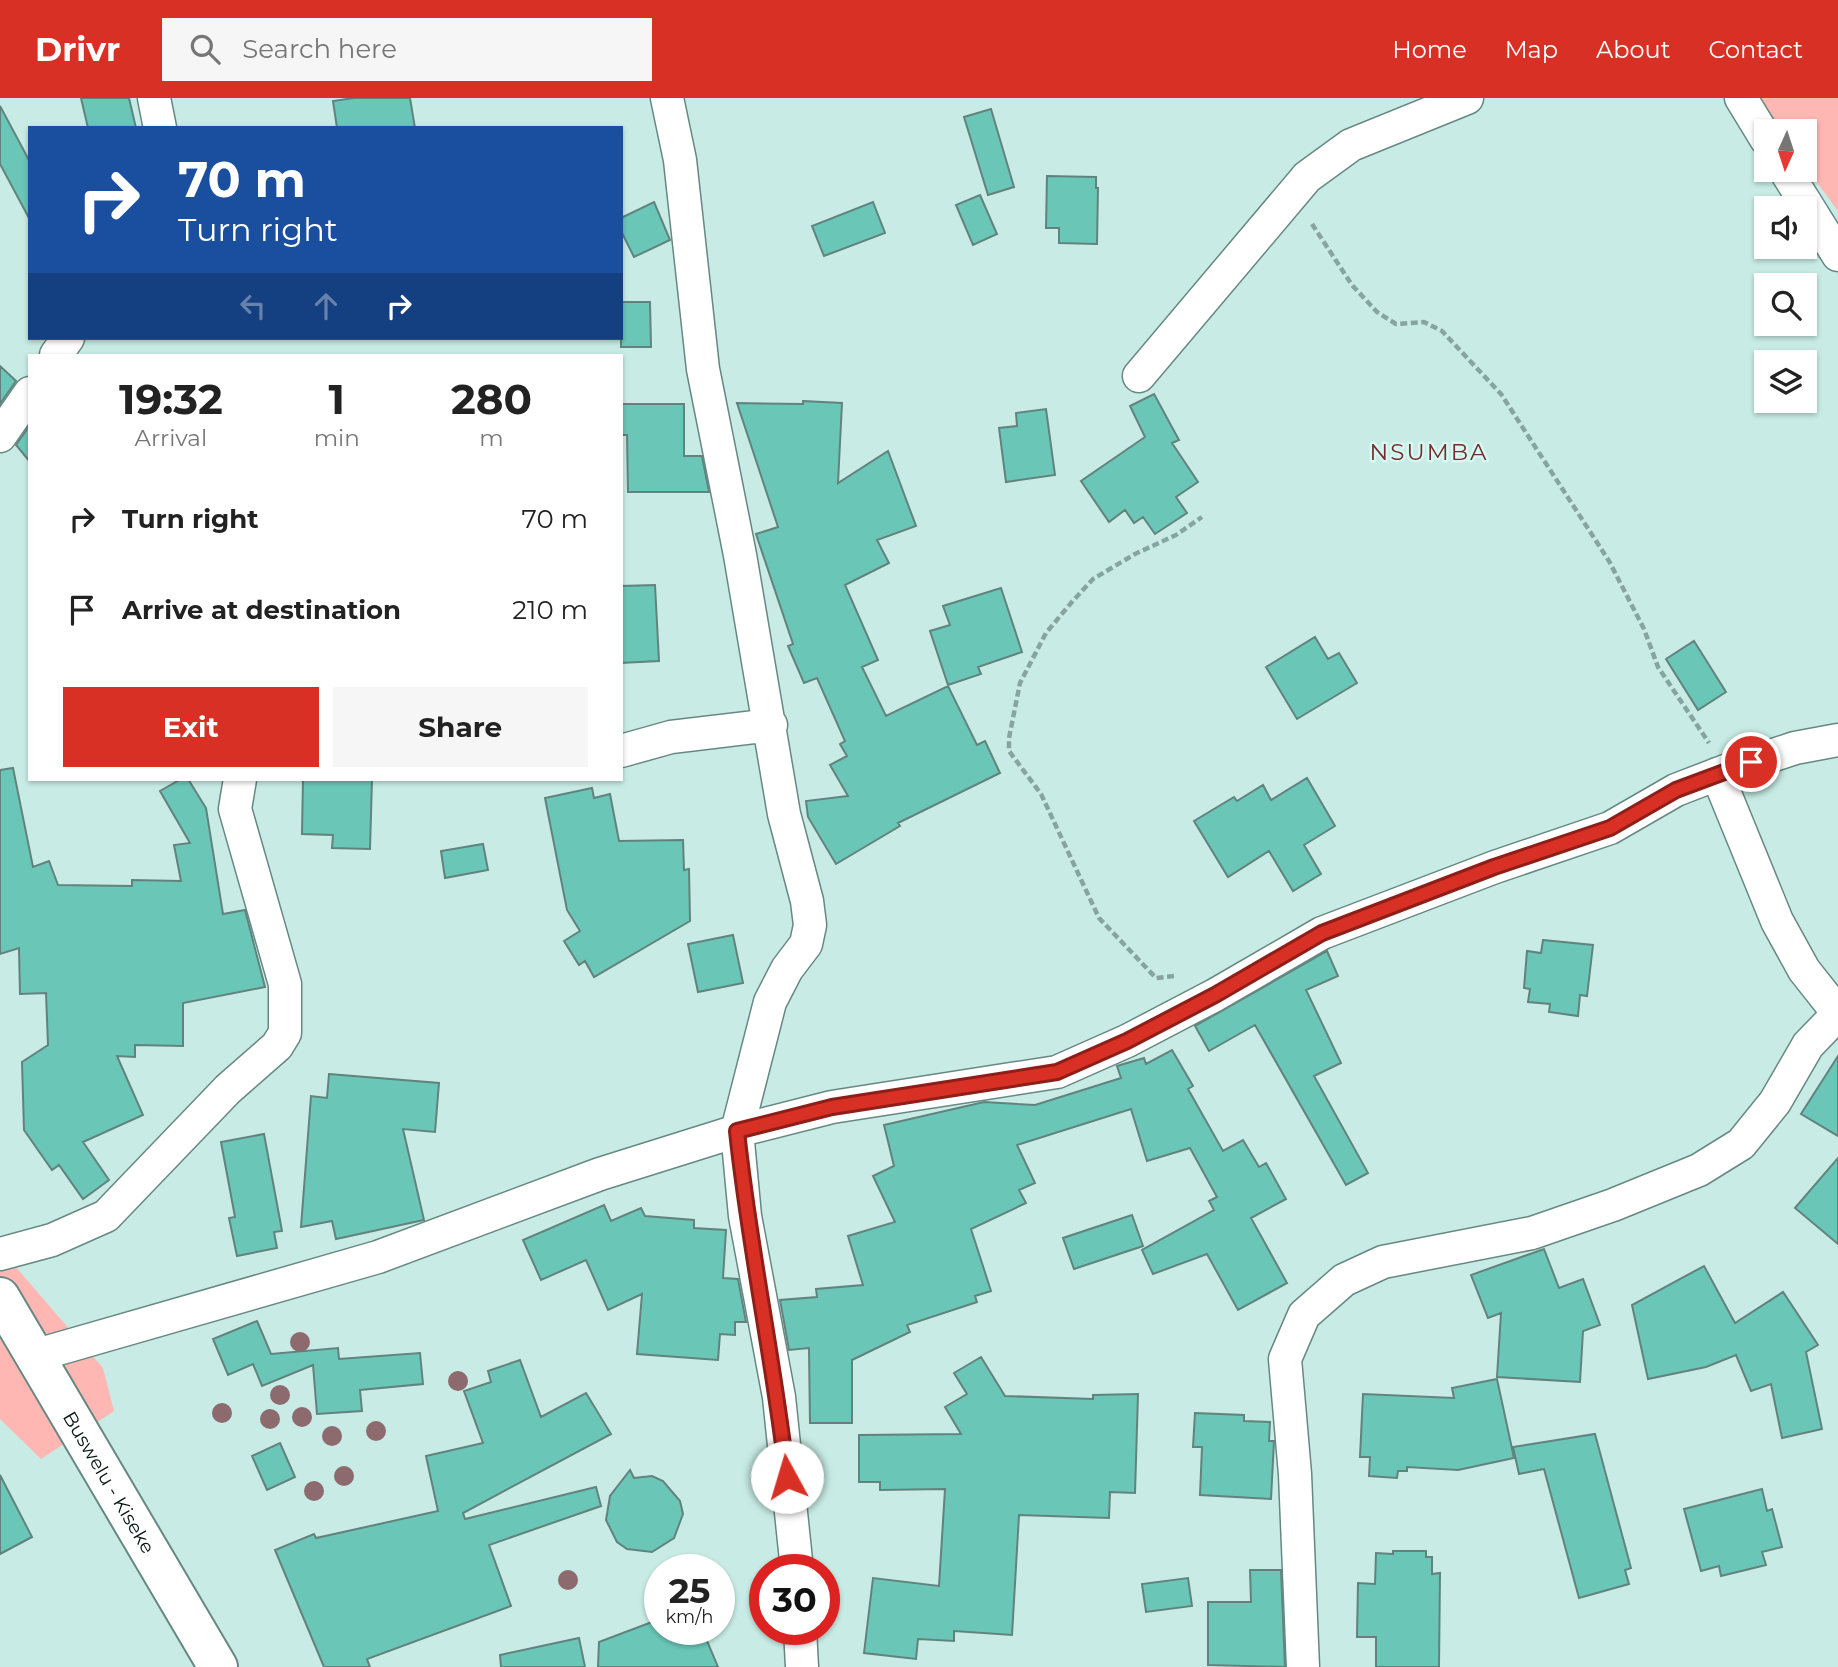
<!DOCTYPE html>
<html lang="en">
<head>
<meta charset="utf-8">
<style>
  :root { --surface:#fff; --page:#f6f6f6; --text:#222; --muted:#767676; --accent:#d93025 }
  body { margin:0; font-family:Montserrat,sans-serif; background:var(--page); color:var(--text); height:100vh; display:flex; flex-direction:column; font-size:26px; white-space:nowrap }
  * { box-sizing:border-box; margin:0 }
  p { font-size:23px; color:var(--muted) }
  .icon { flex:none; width:38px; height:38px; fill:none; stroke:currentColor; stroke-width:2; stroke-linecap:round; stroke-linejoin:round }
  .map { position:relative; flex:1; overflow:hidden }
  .details { position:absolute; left:28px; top:256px; width:595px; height:427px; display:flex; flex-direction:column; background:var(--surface); border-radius:0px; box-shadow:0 2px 5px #0004 }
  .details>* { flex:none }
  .hud { position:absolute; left:28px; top:28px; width:595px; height:214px; border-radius:0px; box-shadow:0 2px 5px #0004; background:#1a4fa0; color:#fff; overflow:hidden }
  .needle { width:46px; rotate:183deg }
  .tools { position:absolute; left:1754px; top:21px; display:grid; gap:14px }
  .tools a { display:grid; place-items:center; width:63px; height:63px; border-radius:0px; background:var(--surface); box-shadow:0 2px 5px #0004; font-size:35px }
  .speed { position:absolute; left:644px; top:1456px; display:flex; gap:14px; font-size:35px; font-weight:700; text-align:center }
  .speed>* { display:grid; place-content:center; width:91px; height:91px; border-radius:50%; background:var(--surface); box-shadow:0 2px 5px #0004; line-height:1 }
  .speed small { font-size:18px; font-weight:400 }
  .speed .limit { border:10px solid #d22; background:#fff; color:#111 }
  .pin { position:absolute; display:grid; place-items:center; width:60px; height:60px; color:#fff; margin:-30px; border:4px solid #fff; border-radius:50%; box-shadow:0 2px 7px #0007 }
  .me { position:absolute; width:77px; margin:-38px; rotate:354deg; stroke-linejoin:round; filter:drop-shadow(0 0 5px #0008) }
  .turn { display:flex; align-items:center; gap:24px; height:147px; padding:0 35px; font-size:32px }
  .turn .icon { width:91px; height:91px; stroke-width:2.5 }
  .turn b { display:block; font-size:49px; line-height:60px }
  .lanes { display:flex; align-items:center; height:66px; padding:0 35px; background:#0003; justify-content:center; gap:35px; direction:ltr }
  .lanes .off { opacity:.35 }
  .eta { display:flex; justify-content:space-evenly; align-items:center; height:119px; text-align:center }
  .eta b { font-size:42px; font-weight:700; line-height:49px }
  .button { display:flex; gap:14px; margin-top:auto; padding:14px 35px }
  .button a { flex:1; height:80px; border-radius:0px; background:var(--accent); color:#fff; font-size:28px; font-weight:700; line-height:80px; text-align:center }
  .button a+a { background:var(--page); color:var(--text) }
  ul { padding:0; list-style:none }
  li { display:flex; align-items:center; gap:21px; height:91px; padding:0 35px }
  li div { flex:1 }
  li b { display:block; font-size:26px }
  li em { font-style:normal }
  header { display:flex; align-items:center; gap:42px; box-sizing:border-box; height:98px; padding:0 35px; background:var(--accent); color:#fff }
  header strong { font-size:33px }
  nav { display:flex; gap:38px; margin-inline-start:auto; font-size:24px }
  .search { width:490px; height:63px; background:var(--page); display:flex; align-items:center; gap:18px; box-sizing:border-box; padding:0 24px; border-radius:0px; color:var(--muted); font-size:26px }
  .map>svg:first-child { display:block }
</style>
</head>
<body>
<header>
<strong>Drivr</strong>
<div class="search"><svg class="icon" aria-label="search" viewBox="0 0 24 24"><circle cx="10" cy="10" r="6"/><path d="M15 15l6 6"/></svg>Search here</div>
<nav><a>Home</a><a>Map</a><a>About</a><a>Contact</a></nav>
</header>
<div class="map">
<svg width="1838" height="1569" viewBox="0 0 1838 1569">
  <rect width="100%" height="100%" fill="#c8ece5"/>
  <path fill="#feb7b2" d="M1750 0H1838V113L1804 67V33H1777Z
    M14 1167 103 1270 114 1313 41 1361 0 1321V1170Z"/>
  <path fill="#6ac7b8" stroke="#62837d" stroke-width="2" d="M81 0H129L136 30H88Z
    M354 0H410L415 30H337L333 3Z
    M0 8 30 64V122L0 66Z
    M991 11 1014 89 988 97 964 19Z
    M1047 78 1096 79V90H1098L1097 146 1059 145V130H1046Z
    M980 97 997 136 973 147 956 107Z
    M654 104 670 142 634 159 621 133V120Z
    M873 104 885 135 824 158 812 128Z
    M621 204H650L651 249H621Z
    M0 268 16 283 0 306Z
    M1154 296 1179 342 1172 345 1198 384 1176 399 1187 415 1155 436 1143 419 1134 425 1125 412 1109 424 1081 383 1145 339 1130 308Z
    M803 303 842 305 838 385 888 353 916 428 877 442 889 465 845 487 878 562 862 569 886 618 948 588 977 647 985 643 1000 675 898 725 900 728 836 766 808 719 806 703 848 698 830 667 847 658 840 646 845 643 817 580 804 585 788 548 793 546 756 436 778 429 737 305 803 306Z
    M621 306H684V358H702L709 394H628L627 337H621Z
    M1046 311 1055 377 1006 384 999 330 1017 328 1016 315Z
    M30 327V364L16 347Z
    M655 487 659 563 621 565V488Z
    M1001 490 1022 554 978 569 981 576 948 587 930 533 950 527 943 508Z
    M1315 539 1328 561 1339 555 1357 585 1297 621 1266 569Z
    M1694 543 1726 594 1698 612 1666 561Z
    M13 670 33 769 49 763 58 787 132 788V782L181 783 174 747 190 745 160 693 181 681H188L206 710 223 816 245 812 265 889 183 905V948L135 947V959L117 958 143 1017 83 1044 109 1082 83 1101 59 1067 52 1072 24 1032 22 964 48 947 46 895 20 896 19 850 0 856V672Z
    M1307 680 1335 728 1304 747 1321 776 1293 793 1269 753 1228 779 1194 723 1234 699 1237 703 1263 687 1271 702Z
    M303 681H372L370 751 332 750 333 737 302 736Z
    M592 690 594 700 610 696 619 743 683 742 684 772 689 771 690 823 594 879 585 863 579 867 564 843 580 833 567 812 545 700Z
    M483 746 488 772 445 780 441 753Z
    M733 837 743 885 698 894 688 846Z
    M1543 842 1593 847 1587 898 1580 897 1578 918 1549 914 1550 906 1528 904 1530 891 1524 890 1527 853 1541 855Z
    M1327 853 1338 878 1306 892 1341 965 1314 978 1368 1075 1346 1087 1255 927 1209 953 1195 928Z
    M1172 952 1193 988 1188 991 1223 1053 1243 1042 1259 1069 1266 1065 1286 1101 1251 1120 1287 1185 1238 1212 1207 1156 1153 1176 1142 1152 1214 1112 1209 1103 1217 1099 1190 1050 1147 1063 1131 1011 1017 1047 1035 1085 1019 1092 1026 1105 971 1131 991 1193 975 1198 977 1204 907 1227 910 1234 852 1262V1325H810L809 1250 789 1252 780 1202 817 1199 816 1191 863 1187 848 1138 895 1124 873 1078 894 1068 884 1027 984 1004 1035 1007 1121 980 1117 968 1144 960 1146 966Z
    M1838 958V1038L1801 1016Z
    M329 976 439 985 435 1034 403 1031 424 1122 336 1141 332 1123 301 1129 311 998 327 1000Z
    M264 1036 282 1133 274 1134 277 1150 237 1158 229 1120 235 1119 221 1044Z
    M1838 1060V1146L1795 1110Z
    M604 1107 611 1123 641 1110 645 1118 694 1122V1130L726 1132 723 1180 738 1181 746 1224H735V1237L720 1236 718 1262 637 1256 642 1196 608 1212 586 1162 541 1182 523 1142Z
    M1132 1117 1143 1148 1074 1171 1063 1140Z
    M1544 1151 1559 1190 1583 1181 1600 1227 1583 1233 1580 1284 1497 1279 1501 1215 1488 1220 1471 1177Z
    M1704 1168 1735 1225 1783 1194 1818 1247 1806 1254 1822 1331 1782 1340 1771 1286 1751 1293 1736 1257 1706 1269 1648 1281 1632 1207Z
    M257 1223 271 1256 338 1250 339 1261 420 1255 423 1286 360 1292 362 1313 317 1316 313 1267 262 1288 253 1266 228 1277 213 1241Z
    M981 1259 1005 1298 1093 1301V1297L1138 1296 1135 1395 1110 1394 1109 1420 1019 1417 1012 1537 954 1533V1543L918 1541 916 1561 864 1555 873 1480 939 1488 945 1391 880 1392V1384H859V1337L961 1336 945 1309 967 1296 954 1275Z
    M520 1262 541 1319 586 1295 611 1336 463 1415 465 1421 596 1389 601 1408 489 1447 511 1508 367 1561 370 1569H324L275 1452 314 1436 316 1440 438 1413 426 1358 483 1345 464 1293 491 1284 488 1273Z
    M1497 1281 1514 1360 1458 1372 1407 1369V1373H1398L1397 1380 1369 1378 1370 1359H1360L1363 1296 1454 1300 1452 1290Z
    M1195 1315 1244 1317V1323L1270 1324 1269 1343H1274L1271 1401 1200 1397 1202 1349H1193Z
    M1595 1336 1631 1470 1625 1472 1629 1486 1579 1500 1544 1371 1519 1376 1513 1349Z
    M280 1345 295 1379 267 1392 252 1358Z
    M630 1372 634 1380 652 1378 663 1383 680 1403 683 1416 674 1440 652 1454 627 1451 617 1444 606 1422 610 1398Z
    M0 1377 32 1439 0 1456Z
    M1762 1391 1767 1413 1772 1411 1782 1449 1762 1454 1766 1467 1721 1478 1719 1468 1701 1473 1684 1411Z
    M1393 1453H1426V1459H1432V1476L1440 1475 1439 1569H1376V1539H1357L1358 1485 1375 1486 1376 1455 1393 1456Z
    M1250 1472H1281L1285 1569 1208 1567V1504H1251Z
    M1188 1480 1192 1508 1146 1514 1142 1486Z
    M660 1521V1531H702L718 1569H598L599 1544Z
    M579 1540 585 1569H501L500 1557Z"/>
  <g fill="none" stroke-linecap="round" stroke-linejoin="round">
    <defs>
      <path id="minor" d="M154 0 160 30
        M667 0 680 62 703 271 740 457 784 716 807 803 810 827 806 846 787 871 770 904 737 1033 745 1118 779 1299 797 1472
        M1741 0 1766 41
        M1785 72 1838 157
        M56 257 68 240
        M1139 278 1307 79 1351 47 1467 0
        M0 338 30 295
        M621 653 671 639 771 627
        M1717 676 1777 823 1804 872 1838 915
        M0 1156 52 1142 106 1118 228 991 277 948 285 935V886L235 711 240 681
        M37 1257 378 1159 600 1076 737 1033 832 1009 1057 974 1127 943 1215 897 1322 835 1495 769 1610 730 1676 692 1728 672 1795 650 1838 642
        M800 1531 802 1569
        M1303 1569 1295 1376 1285 1261 1304 1217 1344 1182 1383 1164 1532 1135 1613 1107 1699 1072 1741 1046 1775 1004 1808 947 1838 916"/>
      <g id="secondary">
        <path id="s1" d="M0 1199 218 1569"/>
      </g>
    </defs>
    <use href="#minor" stroke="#678882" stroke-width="35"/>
    <use href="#secondary" stroke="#678882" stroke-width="42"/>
    <path stroke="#87a49e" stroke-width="4.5" stroke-dasharray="7 3.5" stroke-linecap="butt" d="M1312 126 1352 187 1377 214 1396 226 1424 224 1442 233 1501 296 1609 463 1644 531 1658 569 1709 645
      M1174 878 1156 880 1099 820 1041 696 1009 653V640L1020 585 1046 535 1071 505 1093 481 1135 456 1176 437 1202 419"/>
    <use href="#minor" stroke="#fff" stroke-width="32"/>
    <use href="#secondary" stroke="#fff" stroke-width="38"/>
  </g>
  <g fill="#8c6a6d">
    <circle cx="300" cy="1244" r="10"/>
    <circle cx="458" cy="1283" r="10"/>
    <circle cx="280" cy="1297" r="10"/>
    <circle cx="222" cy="1315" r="10"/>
    <circle cx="302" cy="1319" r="10"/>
    <circle cx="270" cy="1321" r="10"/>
    <circle cx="376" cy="1333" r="10"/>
    <circle cx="332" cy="1338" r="10"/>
    <circle cx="344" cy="1378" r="10"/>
    <circle cx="314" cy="1393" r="10"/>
    <circle cx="568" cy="1482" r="10"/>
  </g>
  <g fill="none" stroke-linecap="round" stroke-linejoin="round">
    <defs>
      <path id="route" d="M787 1379C774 1263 749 1149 737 1033L832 1009 1057 974 1127 943 1215 897 1322 835 1494 769 1610 730 1676 692 1751 664"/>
    </defs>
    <use href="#route" stroke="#8d1f18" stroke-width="18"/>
    <use href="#route" stroke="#d93025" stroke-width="12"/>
  </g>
  <g text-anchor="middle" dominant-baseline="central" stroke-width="5" stroke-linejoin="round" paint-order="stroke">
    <g font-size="19" fill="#081613" stroke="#d5f9f3">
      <text stroke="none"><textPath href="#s1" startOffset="215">Buswelu - Kiseke</textPath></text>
    </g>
    <g font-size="23" letter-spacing="2" fill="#742d2c" stroke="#d5f9f3">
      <text x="1429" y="354">NSUMBA</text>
    </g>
  </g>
</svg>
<div class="tools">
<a><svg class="needle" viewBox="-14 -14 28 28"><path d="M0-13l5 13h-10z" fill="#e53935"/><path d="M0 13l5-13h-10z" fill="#767676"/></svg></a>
<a><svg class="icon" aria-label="sound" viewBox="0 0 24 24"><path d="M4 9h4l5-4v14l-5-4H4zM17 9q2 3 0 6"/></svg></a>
<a><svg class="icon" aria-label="search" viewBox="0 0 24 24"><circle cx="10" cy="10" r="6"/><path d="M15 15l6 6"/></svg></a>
<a><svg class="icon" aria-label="layers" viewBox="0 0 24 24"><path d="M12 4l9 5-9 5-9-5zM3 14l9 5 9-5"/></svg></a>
</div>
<div class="speed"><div>25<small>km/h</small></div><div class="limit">30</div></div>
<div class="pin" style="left:1751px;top:664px;background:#d93025"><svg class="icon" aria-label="arrive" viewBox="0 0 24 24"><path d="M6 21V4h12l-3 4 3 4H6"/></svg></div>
<svg class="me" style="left:787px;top:1379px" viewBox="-20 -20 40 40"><circle r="19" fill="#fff"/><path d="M0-13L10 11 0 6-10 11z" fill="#d93025"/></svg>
<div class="hud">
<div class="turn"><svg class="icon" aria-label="right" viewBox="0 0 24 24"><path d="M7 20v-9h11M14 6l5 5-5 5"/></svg><div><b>70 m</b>Turn right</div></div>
<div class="lanes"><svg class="icon off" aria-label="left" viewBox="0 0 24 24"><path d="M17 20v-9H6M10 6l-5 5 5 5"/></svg><svg class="icon off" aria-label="ahead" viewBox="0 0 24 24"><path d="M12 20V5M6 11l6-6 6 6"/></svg><svg class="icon" aria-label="right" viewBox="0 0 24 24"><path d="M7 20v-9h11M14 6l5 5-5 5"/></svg></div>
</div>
<section class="details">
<div class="eta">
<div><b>19:32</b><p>Arrival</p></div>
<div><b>1</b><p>min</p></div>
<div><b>280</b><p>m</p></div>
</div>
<ul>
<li><svg class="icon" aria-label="right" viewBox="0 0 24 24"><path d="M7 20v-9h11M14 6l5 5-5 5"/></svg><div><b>Turn right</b></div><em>70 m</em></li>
<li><svg class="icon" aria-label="arrive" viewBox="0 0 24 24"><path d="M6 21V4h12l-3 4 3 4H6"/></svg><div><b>Arrive at destination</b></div><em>210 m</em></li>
</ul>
<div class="button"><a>Exit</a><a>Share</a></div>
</section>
</div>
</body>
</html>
